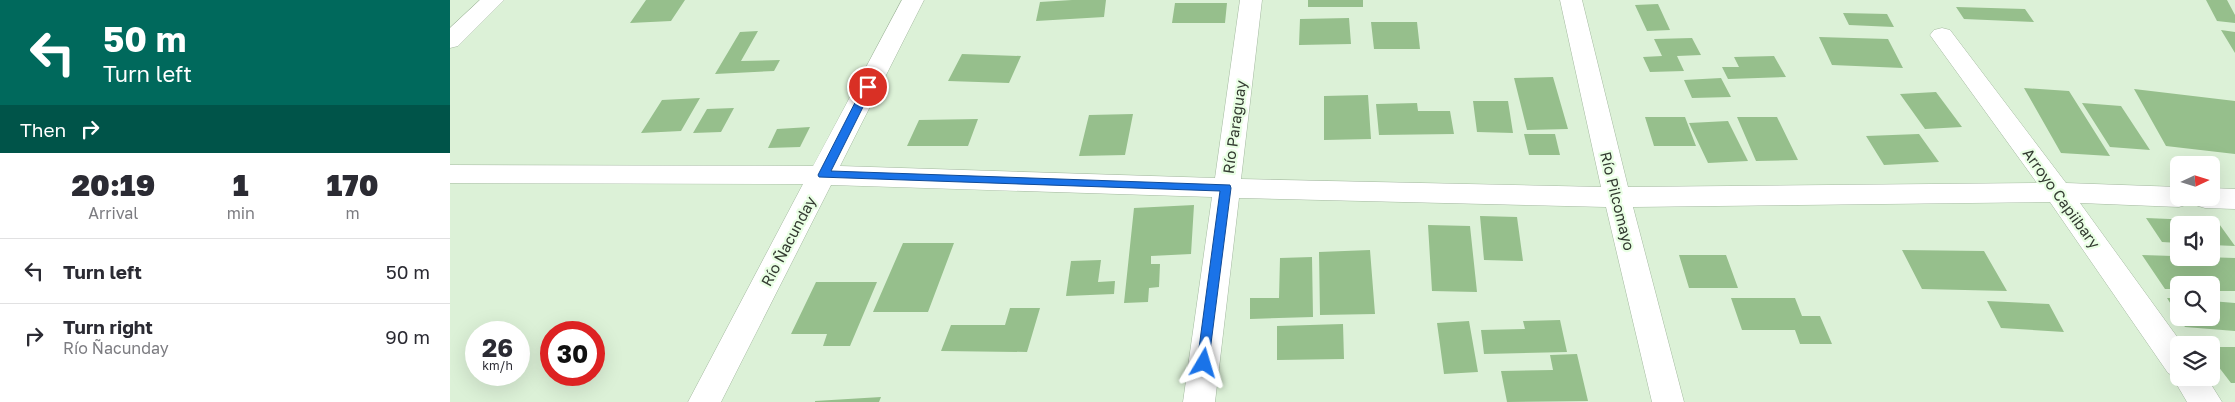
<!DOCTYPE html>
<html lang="en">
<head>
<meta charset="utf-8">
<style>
  :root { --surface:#fff; --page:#f2f2f3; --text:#2b2b33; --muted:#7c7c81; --line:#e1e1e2 }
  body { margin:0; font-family:"Golos Text",sans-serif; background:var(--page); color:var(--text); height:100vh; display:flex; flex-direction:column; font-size:19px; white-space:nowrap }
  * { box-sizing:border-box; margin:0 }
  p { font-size:16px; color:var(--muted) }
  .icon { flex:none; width:28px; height:28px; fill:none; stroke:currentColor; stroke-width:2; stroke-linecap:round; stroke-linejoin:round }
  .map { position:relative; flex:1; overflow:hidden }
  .drawer { display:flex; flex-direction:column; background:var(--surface); width:450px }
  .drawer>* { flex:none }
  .guide { background:#00695c; color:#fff; overflow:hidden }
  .needle { width:32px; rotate:86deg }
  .tools { position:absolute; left:1720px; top:156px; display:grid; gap:10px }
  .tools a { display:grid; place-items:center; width:50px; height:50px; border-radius:8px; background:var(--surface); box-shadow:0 5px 20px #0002; font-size:25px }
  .speed { position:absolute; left:15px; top:321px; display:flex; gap:10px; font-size:25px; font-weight:700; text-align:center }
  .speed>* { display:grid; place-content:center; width:65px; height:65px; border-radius:50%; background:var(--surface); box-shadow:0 5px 20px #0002; line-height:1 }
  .speed small { font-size:12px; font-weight:400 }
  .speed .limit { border:8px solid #d22; background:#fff; color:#111 }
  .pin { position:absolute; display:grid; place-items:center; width:42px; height:42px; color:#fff; margin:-21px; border:2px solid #fff; border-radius:50%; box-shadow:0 1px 5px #0007 }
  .me { position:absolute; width:55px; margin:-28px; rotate:7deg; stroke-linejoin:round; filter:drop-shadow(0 0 4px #0008) }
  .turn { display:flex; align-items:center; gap:18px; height:105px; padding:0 20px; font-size:22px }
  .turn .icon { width:65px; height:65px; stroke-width:2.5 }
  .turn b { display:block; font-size:35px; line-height:42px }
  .then { display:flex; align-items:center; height:48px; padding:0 20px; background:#0003; gap:10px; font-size:19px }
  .eta { display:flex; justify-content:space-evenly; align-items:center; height:85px; text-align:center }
  .eta b { font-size:30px; font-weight:800; line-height:35px }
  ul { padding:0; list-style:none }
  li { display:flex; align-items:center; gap:15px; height:65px; padding:0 20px; border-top:1px solid var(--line) }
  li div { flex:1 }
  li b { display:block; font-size:19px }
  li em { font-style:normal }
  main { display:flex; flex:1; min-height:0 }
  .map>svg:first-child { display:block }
</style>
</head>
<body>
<main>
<section class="drawer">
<div class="guide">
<div class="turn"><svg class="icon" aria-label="left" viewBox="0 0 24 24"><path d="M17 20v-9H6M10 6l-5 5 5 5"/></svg><div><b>50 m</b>Turn left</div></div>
<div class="then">Then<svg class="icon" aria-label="right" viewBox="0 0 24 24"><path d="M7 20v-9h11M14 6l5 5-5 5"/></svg></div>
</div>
<div class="eta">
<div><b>20:19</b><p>Arrival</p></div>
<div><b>1</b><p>min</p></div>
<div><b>170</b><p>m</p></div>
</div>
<ul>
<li><svg class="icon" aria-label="left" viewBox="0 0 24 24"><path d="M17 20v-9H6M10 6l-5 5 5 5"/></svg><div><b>Turn left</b></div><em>50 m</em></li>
<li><svg class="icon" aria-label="right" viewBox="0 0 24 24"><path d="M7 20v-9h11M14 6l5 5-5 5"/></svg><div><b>Turn right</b><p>Río Ñacunday</p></div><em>90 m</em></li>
</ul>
</section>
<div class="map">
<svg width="1785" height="402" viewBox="0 0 1785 402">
  <rect width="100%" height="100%" fill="#dcf1d7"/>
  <path fill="#96bf8c" d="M196 0H235L221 21 180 23Z
    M622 0H656L654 17 586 21 590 2Z
    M858 0H913V7H858Z
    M1756 0H1777L1785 15V23L1767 21Z
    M725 3H777L775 23H722Z
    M1208 4 1220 30 1197 31 1185 5Z
    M1506 7 1575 9 1584 22 1514 19Z
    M1393 13 1437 14 1444 27 1399 25Z
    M899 18 901 44 849 45 850 19Z
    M921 22H967L970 49H924Z
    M1771 30 1785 32V53Z
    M308 31 291 61 330 60 324 71 265 74 290 32Z
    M1369 37 1438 39 1453 68 1382 65Z
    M1242 38 1251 55 1227 56 1234 71 1200 72 1193 57 1212 56 1204 39Z
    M512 54 571 56 559 83 498 81Z
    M1324 56 1336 77 1278 79 1272 67H1289L1284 57Z
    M1103 77 1118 129 1077 130 1064 78Z
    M1271 78 1281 97 1242 98 1234 80Z
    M1574 88 1619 91 1660 156 1611 153Z
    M1684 89 1785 101V154L1716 146Z
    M1486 92 1512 127 1475 129 1450 94Z
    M918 95 921 139 874 140V96Z
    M250 98 231 131 191 133 212 100Z
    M1023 101H1058L1063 133 1027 132Z
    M967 103 968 111H1000L1004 134 929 135 926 104Z
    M1632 103 1671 106 1700 150 1660 147Z
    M284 108 271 132 243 133 257 109Z
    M683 114 675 155 629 156 639 115Z
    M1195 117H1235L1246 146H1204Z
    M1287 117H1327L1348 160 1306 161Z
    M528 119 518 146H457L469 120Z
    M1278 121 1298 161 1258 163 1239 123Z
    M360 127 350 147 318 148 327 129Z
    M1074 134H1105L1110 155H1079Z
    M1469 134 1489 162 1434 165 1416 136Z
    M744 205 741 254 701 256V264H710L709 287 699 288 698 302 674 303 684 208Z
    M1030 216 1067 217 1073 261 1034 260Z
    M1696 218 1767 221 1785 246 1761 245V225H1729V243L1712 242Z
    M978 225 1020 226 1027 292 982 291Z
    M453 243H504L478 312H423Z
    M920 250 925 314 870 315 869 252Z
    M1452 250 1534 251 1557 291 1472 289Z
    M1229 255H1276L1288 288H1239Z
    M1692 255 1785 258V291H1761V285H1729V289H1715Z
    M862 257 863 317 800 319V298H829L830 258Z
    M651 260 648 282 665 281 664 294 616 296 621 261Z
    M366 282H427L400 346H373L377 334H341Z
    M1281 298H1345L1352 316H1370L1382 344H1350L1345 330H1292Z
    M1717 298H1729V317Z
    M1537 301 1599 304 1614 332 1551 328Z
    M1761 301 1785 303V331L1735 327 1729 318H1761Z
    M560 308H590L577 352 491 351 501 325H555Z
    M1110 320 1117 352 1034 354 1031 330 1075 329 1073 321Z
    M1019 321 1028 372 994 374 987 323Z
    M893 324 894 359 827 360V326Z
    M1761 347H1785V383H1781L1761 357Z
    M1127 354 1138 401 1057 402 1051 371 1103 370 1100 355Z
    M431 397 429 402H365V401Z"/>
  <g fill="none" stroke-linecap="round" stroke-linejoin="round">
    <defs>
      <path id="street" d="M30 0H54L8 46 0 48V28Z
        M452 0H474L390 166 765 178 790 0H812L791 179 1151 187 1110 0H1132L1178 187 1587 183 1480 35 1484 30 1492 28 1500 30 1616 183 1729 187V198H1761V188L1785 189V209L1755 208 1745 205 1742 199 1739 204 1729 207 1630 203 1733 345H1729V378H1757L1772 402H1737L1723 378 1724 376 1718 373 1600 202 1183 207 1234 402H1202L1156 207 789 198 765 402H733L762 197 381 185 271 402H238L353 184 0 183V165L363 166Z"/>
    </defs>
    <use href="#street" stroke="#a4b9a0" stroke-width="1"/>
    <use href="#street" fill="#fff" fill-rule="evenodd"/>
  </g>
  <path fill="#1a73e8" stroke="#114b97" d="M418 84 423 87 381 171 780 185 781 188 758 367 754 369 749 367 747 363 770 191 369 177 368 175 413 87Z"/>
  <g text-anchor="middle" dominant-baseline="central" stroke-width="4.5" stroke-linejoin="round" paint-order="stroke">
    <g font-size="15" fill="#333b31" stroke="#e9ffe4">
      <text transform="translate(784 127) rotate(-82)">Río Paraguay</text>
      <text transform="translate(1612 198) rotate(54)">Arroyo Capiibary</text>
      <text transform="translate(1168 201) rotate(76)">Río Pilcomayo</text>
      <text transform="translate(338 241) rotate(-62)">Río Ñacunday</text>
    </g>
  </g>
</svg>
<div class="tools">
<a><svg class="needle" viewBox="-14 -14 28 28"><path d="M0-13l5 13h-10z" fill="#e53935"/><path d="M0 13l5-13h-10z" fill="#7c7c81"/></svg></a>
<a><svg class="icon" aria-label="sound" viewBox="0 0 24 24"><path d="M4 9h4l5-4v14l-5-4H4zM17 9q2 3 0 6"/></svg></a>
<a><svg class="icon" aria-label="search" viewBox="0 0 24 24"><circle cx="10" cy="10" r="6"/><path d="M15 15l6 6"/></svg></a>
<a><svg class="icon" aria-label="layers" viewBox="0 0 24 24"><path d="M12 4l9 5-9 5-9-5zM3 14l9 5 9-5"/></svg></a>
</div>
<div class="speed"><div>26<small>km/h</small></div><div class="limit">30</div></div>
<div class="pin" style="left:418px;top:87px;background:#d93025"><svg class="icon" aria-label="arrive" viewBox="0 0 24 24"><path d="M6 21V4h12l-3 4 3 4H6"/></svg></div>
<svg class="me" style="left:754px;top:363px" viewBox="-20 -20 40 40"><path d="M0-17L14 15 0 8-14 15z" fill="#1a73e8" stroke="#fff" stroke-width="4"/></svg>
</div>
</main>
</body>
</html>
